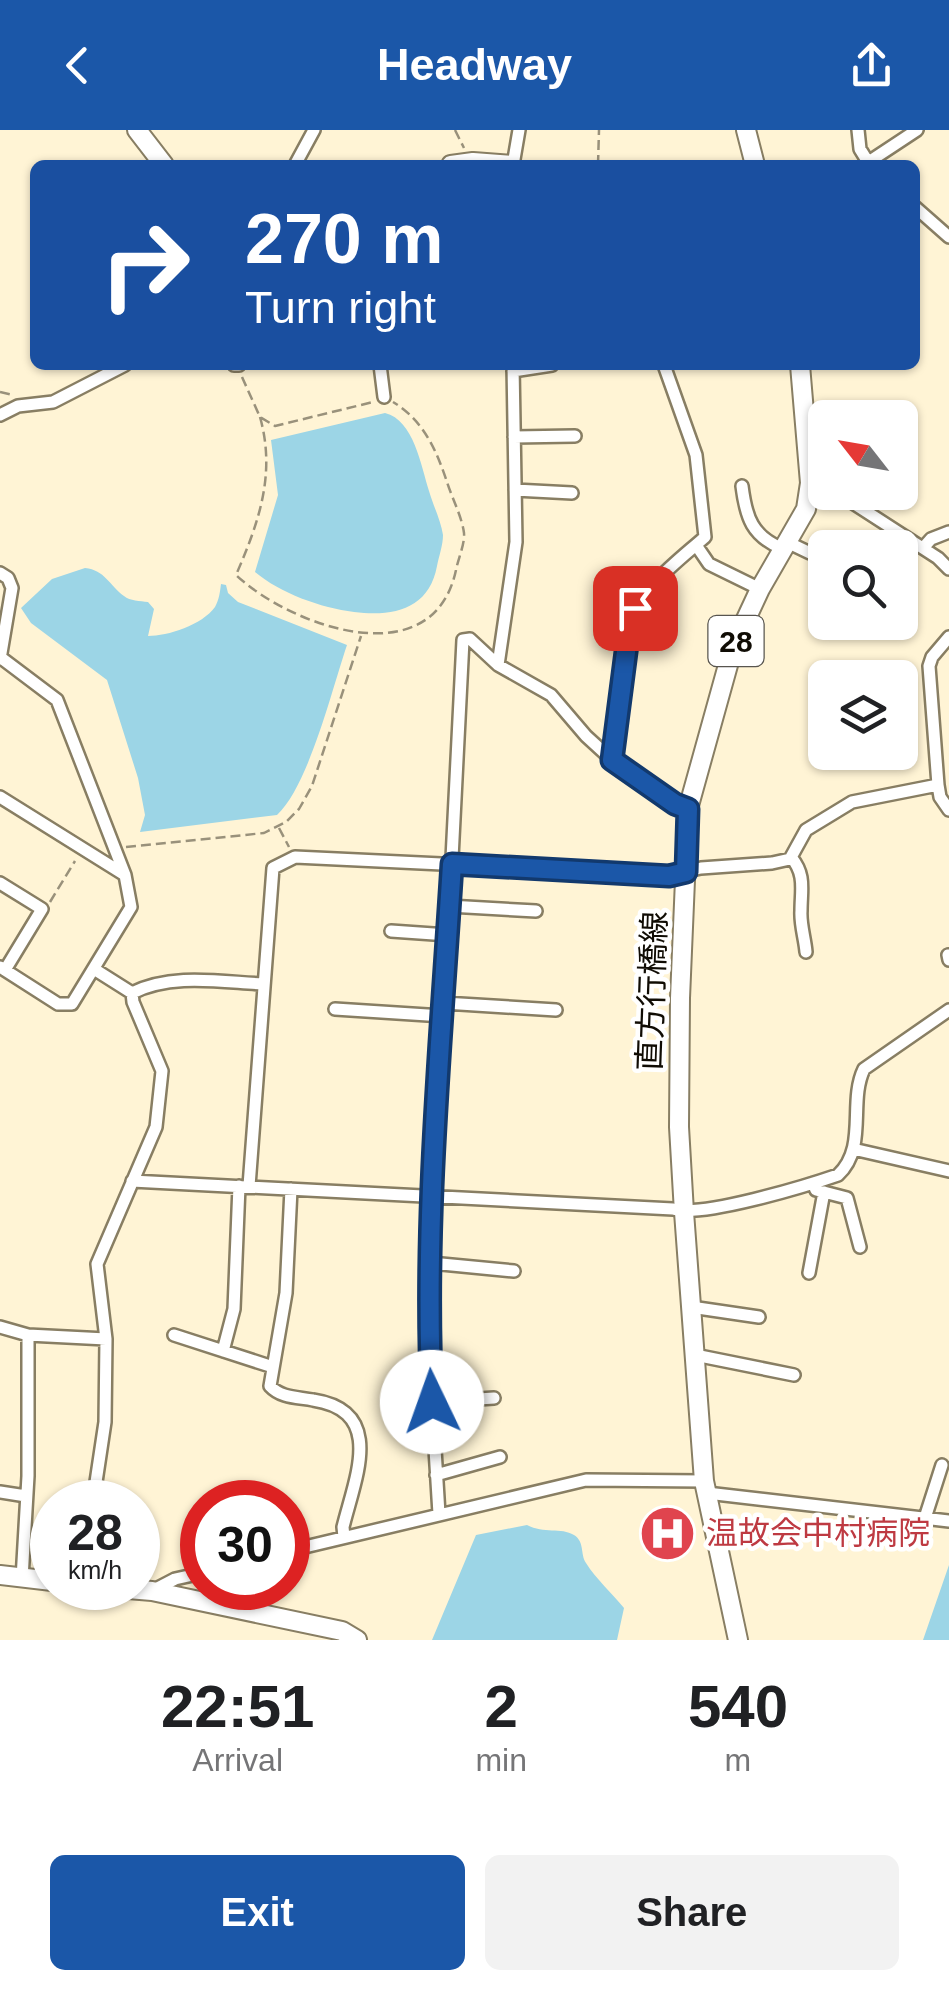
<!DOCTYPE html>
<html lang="en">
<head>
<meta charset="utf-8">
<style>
  :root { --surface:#fff; --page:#f2f2f2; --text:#202124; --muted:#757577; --accent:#1b57a8 }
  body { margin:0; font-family:Arial,"Noto Sans JP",sans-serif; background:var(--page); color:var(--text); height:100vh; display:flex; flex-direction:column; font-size:38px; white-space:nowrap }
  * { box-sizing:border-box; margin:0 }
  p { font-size:32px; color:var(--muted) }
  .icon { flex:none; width:55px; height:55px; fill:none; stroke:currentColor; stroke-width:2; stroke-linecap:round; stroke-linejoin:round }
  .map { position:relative; height:1510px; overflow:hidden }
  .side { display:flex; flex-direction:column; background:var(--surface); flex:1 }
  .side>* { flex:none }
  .top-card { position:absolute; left:30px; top:30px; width:890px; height:210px; border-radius:15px; box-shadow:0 2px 8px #0004; background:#1a4fa0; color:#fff; overflow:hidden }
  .needle { width:65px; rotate:301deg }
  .controls { position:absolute; left:808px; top:270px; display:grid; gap:20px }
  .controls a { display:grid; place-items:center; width:110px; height:110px; border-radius:15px; background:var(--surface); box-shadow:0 2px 8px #0004; font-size:50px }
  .speed { position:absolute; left:30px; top:1350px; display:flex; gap:20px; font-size:50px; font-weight:700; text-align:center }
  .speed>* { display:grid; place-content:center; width:130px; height:130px; border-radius:50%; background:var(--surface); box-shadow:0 2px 8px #0004; line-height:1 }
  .speed small { font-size:25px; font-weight:400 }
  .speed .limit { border:15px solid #d22; background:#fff; color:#111 }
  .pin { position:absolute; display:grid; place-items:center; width:85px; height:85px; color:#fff; margin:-42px; border-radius:20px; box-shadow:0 5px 15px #0006 }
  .me { position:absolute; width:110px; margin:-55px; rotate:357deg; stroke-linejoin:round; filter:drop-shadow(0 0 8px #0008) }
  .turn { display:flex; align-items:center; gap:35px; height:210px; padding:0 50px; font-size:45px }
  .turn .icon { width:130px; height:130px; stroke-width:2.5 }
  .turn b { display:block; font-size:70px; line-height:85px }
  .eta { display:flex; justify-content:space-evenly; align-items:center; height:170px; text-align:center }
  .eta b { font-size:60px; font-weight:800; line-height:70px }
  .button { display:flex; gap:20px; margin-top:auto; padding:20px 50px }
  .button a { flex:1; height:115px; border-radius:15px; background:var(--accent); color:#fff; font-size:40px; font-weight:800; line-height:115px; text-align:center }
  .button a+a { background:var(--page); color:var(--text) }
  header { display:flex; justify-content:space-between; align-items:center; height:130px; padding:0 50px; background:var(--accent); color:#fff; font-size:45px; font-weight:800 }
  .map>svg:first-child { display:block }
</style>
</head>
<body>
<header><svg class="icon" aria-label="back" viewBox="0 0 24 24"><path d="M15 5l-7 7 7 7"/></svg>Headway<svg class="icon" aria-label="share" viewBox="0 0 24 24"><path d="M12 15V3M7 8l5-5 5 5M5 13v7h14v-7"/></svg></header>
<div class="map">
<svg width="949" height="1510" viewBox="0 0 949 1510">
  <rect width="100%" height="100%" fill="#fff4d5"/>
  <path fill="#9cd5e6" d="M385 283C414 290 421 336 429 361 433 375 441 391 443 405 443 415 439 426 437 436 429 479 394 487 354 482 321 478 280 463 255 442L278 365 271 310Z
    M85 438C105 440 109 455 124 466 130 471 140 471 148 472L154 479 148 506C168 506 202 495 215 477 219 470 220 462 221 454L226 455 228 463 238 472 347 515C332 559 309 655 277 685L140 702 145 685 138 648 107 550 31 493 21 478 52 449Z
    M527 1395C544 1404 561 1397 574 1405 585 1412 580 1424 586 1433 596 1449 612 1463 624 1478L617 1510H432L476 1405Z
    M949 1435V1510H923Z"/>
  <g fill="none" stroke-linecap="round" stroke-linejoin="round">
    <defs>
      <path id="street" d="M858 0 860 19 868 32
        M295 35 314 0
        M513 35 519 0
        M864 35 917 0
        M915 77 949 107
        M234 235H239
        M380 235 384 267
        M513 241 552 235
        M0 285 18 276 53 272 125 235
        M514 307 575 306
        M742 356C746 388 752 406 783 419
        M515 360 572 363
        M836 362 938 428 949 439
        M787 412 810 423 825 422
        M696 415 709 434 760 459
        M881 418 901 414 905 407
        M923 418 931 409 949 402
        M0 443 8 448 12 458 0 529
        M0 527 57 570 125 745 131 777 72 874H58L0 837
        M498 535 516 412 513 235
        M612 630 631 491C643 456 678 431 705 407L696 325 664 235
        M938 655 929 536 932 527 949 507
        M0 667 125 745
        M791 727C806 745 801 759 801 781 800 794 805 809 806 822
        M0 753 42 779 5 840
        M449 776 536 781
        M391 801 448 805
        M948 825 949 830
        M132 863C172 843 220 852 263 854
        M444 873 556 880
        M335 879 443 886
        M853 1019 949 1041
        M132 1051 673 1079C701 1088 806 1056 838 1045 868 1017 848 972 864 939L949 880
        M813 1053 816 1060 847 1068 860 1117
        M249 1056 273 738 295 727 669 745 701 738 772 733 790 729 806 700 852 672 938 655 940 667 949 680
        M291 1059 286 1163 270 1256C281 1268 297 1267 313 1270 386 1281 355 1348 343 1397L344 1407
        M431 1133 514 1141
        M809 1143 824 1062
        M691 1177 759 1187
        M0 1197 28 1205 106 1209
        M174 1205 273 1237
        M223 1221 234 1179 239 1056
        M695 1225 794 1245
        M432 1272 494 1268
        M436 1345 500 1327
        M0 1362 26 1366
        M707 1363 949 1391
        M93 1372 105 1292 106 1209 97 1134 156 997 162 941 133 872 132 863 94 839
        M439 1384 428 1205 463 510 470 509 498 535 551 565 586 606 622 639 688 679
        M925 1388 942 1335
        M288 1421 586 1350 704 1351
        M22 1449 28 1346V1205
        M152 1461 175 1449 202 1443"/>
      <path id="secondary" d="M137 0 164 35
        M451 35 473 32 512 35
        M0 1445 52 1451
        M116 1458 152 1461 342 1501 357 1510"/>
      <path id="primary" d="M746 0 755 35
        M738 1510 704 1351 684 1082 679 997 680 868 688 679 733 517 760 459 806 379 810 353 800 235"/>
    </defs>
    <use href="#street" stroke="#887e63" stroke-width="16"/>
    <use href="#secondary" stroke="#887e63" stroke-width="22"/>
    <use href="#primary" stroke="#887e63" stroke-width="22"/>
    <path stroke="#99917b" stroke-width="2.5" stroke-dasharray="10 5" stroke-linecap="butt" d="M455 0 464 18
      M598 35 599 0
      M242 247 260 287 275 296 373 272
      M0 262 13 265
      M260 287C276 344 259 392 236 445 290 496 433 548 456 440 458 429 465 414 464 403 462 387 452 368 447 352 436 319 423 290 393 272
      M279 698 289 717
      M126 717 264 703 286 692 299 679 312 656 361 506
      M50 772 75 731"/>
    <use href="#street" stroke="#fff" stroke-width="11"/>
    <use href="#secondary" stroke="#fff" stroke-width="18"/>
    <use href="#primary" stroke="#fff" stroke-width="18"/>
  </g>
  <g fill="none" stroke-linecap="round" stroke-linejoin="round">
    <defs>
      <path id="route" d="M432 1272C423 1094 441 912 452 734L669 746 686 742 688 679 675 674 612 630 630 491 635 478"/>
    </defs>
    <use href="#route" stroke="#12396d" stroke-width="25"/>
    <use href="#route" stroke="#1b57a8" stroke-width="18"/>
  </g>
  <defs>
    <symbol id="hospital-disc" viewBox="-11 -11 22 22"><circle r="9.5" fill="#e0444e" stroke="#fff"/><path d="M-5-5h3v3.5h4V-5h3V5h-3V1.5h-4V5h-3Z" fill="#fff"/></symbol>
  </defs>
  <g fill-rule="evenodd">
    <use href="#hospital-disc" x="636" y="1372" width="63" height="63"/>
  </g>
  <g text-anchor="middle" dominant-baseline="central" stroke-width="9" stroke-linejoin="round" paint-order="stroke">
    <rect fill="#fff" stroke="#58554f" stroke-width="2.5" x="708.5" y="486" width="55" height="50" rx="8"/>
    <g font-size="30" font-weight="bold" fill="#100c04">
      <text x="736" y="511">28</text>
    </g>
    <g font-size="32" fill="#100c04" stroke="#fff">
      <text transform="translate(652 861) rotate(-88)">直方行橋線</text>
    </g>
    <g font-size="32" fill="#be3a42" stroke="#fff" text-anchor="start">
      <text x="706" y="1403">温故会中村病院</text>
    </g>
  </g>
</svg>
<div class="controls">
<a><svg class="needle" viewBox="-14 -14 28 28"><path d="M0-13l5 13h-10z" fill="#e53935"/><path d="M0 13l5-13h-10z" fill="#757577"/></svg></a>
<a><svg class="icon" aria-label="search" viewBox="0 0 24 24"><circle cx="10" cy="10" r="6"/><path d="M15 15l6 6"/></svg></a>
<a><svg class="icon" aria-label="layers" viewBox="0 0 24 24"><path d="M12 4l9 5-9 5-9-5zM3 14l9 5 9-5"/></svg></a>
</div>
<div class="speed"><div>28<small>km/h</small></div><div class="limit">30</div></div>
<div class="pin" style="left:635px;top:478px;background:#d93025"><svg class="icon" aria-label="arrive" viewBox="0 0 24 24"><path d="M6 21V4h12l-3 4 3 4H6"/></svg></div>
<svg class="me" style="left:432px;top:1272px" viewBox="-20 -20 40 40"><circle r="19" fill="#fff"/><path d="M0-13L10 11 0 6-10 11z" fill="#1b57a8"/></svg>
<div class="top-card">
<div class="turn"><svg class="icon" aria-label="right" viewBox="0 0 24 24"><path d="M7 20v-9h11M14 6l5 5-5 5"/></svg><div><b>270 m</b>Turn right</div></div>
</div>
</div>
<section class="side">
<div class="eta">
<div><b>22:51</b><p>Arrival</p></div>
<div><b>2</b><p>min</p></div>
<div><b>540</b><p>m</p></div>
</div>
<div class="button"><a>Exit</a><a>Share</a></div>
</section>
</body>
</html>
